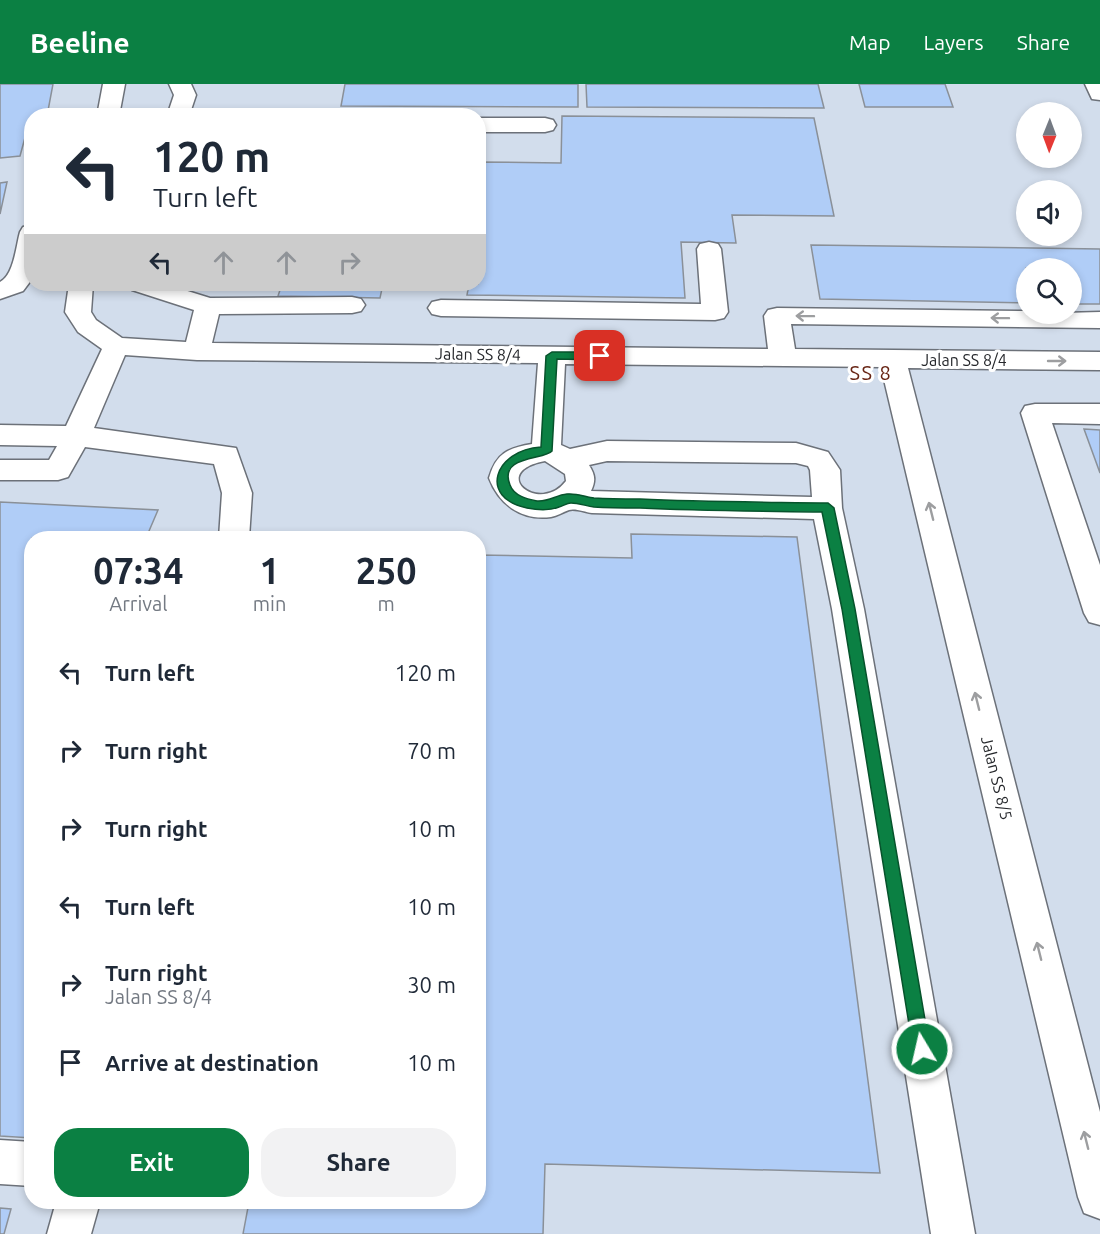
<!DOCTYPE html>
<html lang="en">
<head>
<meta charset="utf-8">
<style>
  :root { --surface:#fff; --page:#f2f2f3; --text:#1f2937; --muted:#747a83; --accent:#0b8043 }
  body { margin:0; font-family:Ubuntu,sans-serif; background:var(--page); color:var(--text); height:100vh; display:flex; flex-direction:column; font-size:22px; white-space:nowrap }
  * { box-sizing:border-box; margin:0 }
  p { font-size:20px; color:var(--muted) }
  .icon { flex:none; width:33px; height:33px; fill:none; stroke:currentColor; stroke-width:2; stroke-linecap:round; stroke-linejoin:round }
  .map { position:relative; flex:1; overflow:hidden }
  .panel { position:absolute; left:24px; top:447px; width:462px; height:678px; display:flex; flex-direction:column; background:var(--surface); border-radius:24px; box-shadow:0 3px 9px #0003 }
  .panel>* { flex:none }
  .banner { position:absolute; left:24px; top:24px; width:462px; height:183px; border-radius:24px; box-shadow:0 3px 9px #0003; background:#fff; color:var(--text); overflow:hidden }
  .needle { width:39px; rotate:181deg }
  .buttons { position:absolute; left:1016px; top:18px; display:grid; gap:12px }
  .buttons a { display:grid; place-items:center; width:66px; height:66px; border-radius:50%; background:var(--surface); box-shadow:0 3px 9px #0003; font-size:30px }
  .pin { position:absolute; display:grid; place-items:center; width:51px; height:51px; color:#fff; margin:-26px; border-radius:12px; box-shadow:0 3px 9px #0006 }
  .me { position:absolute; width:66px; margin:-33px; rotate:351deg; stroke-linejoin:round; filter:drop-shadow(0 0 4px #0008) }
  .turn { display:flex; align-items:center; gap:21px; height:126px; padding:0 30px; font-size:27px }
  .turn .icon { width:78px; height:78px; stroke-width:2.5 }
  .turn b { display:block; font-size:42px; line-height:51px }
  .lanes { display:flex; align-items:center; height:57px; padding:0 30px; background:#0003; justify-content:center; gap:30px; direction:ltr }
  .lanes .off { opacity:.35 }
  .eta { display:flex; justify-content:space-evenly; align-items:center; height:102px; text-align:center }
  .eta b { font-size:36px; font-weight:700; line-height:42px }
  .primary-button { display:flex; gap:12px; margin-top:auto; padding:12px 30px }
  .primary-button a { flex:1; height:69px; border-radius:24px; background:var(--accent); color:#fff; font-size:24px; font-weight:700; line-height:69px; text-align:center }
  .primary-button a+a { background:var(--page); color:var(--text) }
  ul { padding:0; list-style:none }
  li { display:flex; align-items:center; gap:18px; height:78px; padding:0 30px }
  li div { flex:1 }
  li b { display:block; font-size:22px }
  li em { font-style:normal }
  header { display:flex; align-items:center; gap:36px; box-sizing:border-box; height:84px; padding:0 30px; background:var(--accent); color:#fff }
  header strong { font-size:28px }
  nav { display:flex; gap:33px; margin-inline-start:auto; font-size:21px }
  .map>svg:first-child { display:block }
</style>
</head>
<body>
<header>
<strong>Beeline</strong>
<nav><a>Map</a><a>Layers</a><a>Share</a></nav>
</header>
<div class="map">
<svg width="1100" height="1150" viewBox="0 0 1100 1150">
  <rect width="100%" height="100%" fill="#e4eaf3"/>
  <path fill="#d2ddec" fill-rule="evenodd" d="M0 0H1100V1150H0ZM1026 28H1071V74H1026ZM32 32H478V200H32ZM1026 106H1071V152H1026ZM1026 184H1071V230H1026ZM32 454H478V1118H32Z"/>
  <path fill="#b0cdf7" stroke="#8a9098" stroke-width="1.5" d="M0 0H53L47 32H32V49L26 50 20 72 0 74Z
    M345 0H578V23L341 22Z
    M586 0H818L824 24 587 23Z
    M859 0H945L953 23H865Z
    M562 32 814 34 834 132 732 131 736 159 681 158 685 214 467 211 469 200H478L480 78 561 79Z
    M7 98 0 130V99Z
    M811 161 1100 165V220H1071V184H1026V219L820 215Z
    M282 200H383L380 214 278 212Z
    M1084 345 1100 346V389Z
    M0 418 158 426 146 454H32V1054L0 1052Z
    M631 450 797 453 880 1089 545 1080 543 1150H243L249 1118H478V471L632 474Z
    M0 1124 11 1125 4 1150H0Z"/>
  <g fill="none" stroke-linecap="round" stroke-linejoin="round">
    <defs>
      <path id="minor" d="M103 0H125L119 32H97Z
        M169 0H191L196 11 189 32H167L174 11Z
        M1085 0H1100V16L1092 15Z
        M478 34H545L553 36 556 41 553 46 545 48H478Z
        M32 141V195L23 207 0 215V198C14 191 16 162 20 148L23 143Z
        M709 158 718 160 721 165 728 228 724 234 715 236 441 232 432 230 428 224 432 218 441 216 701 220 697 165 700 160Z
        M69 200H93L91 228 96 236 122 254 186 258 194 226 132 206 129 200H165L210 214 352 213 361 215 365 221 361 227 352 229 219 230 212 259 768 265 764 232 768 226 777 224 1026 227V230L1100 228V244L791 240 795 265 1100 268V286L908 284 1100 1028V1135L1084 1129 1078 1113 881 283 565 280 561 361 570 365 607 357 796 359 828 368 840 386 842 424 864 525 975 1150H931L832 525 814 435 592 429C585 428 575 424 569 426 563 428 557 432 551 433 521 437 499 420 489 394 496 369 508 364 532 360L538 279 197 276 125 271 94 344 236 364 252 409 249 454H219L222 409 214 380 85 363 68 393 58 396H0V376H49L57 362 0 361V341L66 342 102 265 78 248 65 228ZM545 377 565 390 566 397C539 432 487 388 545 377ZM607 377 796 379 808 382 810 386 812 413 591 407C596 396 595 391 589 381Z
        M1035 320H1100V340L1052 339 1100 481V541L1089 538 1084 529 1021 329 1025 322Z
        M0 1056 32 1058V1102L0 1100Z
        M56 1118H100L91 1150H47Z"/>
    </defs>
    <use href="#minor" stroke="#6c7179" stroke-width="3"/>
    <use href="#minor" fill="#fff" fill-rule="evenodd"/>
  </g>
  <defs><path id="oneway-shaft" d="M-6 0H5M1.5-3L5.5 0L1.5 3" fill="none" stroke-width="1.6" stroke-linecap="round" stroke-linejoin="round" transform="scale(1.5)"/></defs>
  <g stroke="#9d9ea0">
    <use href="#oneway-shaft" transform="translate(805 232) rotate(-179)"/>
    <use href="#oneway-shaft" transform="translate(1000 234) rotate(-179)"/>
    <use href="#oneway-shaft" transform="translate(1057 277)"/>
    <use href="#oneway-shaft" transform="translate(931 427) rotate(-104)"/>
    <use href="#oneway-shaft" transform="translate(977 617) rotate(-104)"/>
    <use href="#oneway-shaft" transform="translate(1039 867) rotate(-104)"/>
    <use href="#oneway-shaft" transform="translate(1086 1056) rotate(-104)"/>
  </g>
  <path fill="#0b8043" stroke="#07532c" stroke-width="1.5" d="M552 268H600L605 272 600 276 557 275 552 367C545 376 498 371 510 401 514 412 527 415 537 417 549 418 556 411 567 410 576 409 586 413 594 414 610 415 625 415 640 415 703 418 765 418 828 419L834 424 855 525 930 965 928 971 922 973 916 971 913 965 842 525 822 428C761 427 700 427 640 424 624 424 609 424 594 423 586 422 579 419 571 419 567 419 563 422 559 423 549 427 537 426 527 424 478 414 494 366 541 363L546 272Z"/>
  <g text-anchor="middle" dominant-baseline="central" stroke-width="6" stroke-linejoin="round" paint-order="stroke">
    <g font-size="16" fill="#25272b" stroke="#fff">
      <text transform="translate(478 270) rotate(1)">Jalan SS 8/4</text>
      <text x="964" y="276">Jalan SS 8/4</text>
      <text transform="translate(997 694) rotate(76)">Jalan SS 8/5</text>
    </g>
    <g font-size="20" letter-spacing="1.5" fill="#672414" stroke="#fff">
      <text x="871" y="288">SS 8</text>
    </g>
  </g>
</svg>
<div class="buttons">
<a><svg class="needle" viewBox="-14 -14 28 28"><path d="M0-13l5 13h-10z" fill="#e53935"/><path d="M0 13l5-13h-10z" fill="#747a83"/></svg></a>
<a><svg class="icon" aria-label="sound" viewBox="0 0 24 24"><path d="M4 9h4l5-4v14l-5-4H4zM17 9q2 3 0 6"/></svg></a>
<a><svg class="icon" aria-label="search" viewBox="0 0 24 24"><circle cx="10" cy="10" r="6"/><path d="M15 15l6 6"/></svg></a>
</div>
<div class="pin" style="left:600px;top:272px;background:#d93025"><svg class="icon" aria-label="arrive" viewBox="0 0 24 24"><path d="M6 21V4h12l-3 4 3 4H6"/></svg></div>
<svg class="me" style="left:922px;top:965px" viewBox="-20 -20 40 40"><circle r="17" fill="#0b8043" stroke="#fff" stroke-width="3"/><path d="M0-11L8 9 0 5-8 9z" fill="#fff"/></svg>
<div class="banner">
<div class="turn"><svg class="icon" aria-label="left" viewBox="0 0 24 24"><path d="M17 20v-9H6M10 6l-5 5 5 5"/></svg><div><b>120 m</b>Turn left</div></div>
<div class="lanes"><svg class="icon" aria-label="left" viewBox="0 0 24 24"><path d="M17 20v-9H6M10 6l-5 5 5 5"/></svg><svg class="icon off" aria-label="ahead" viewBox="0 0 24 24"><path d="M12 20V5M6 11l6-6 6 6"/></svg><svg class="icon off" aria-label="ahead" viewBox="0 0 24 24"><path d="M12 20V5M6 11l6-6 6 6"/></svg><svg class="icon off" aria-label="right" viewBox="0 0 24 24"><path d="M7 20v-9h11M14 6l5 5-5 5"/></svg></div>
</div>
<section class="panel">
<div class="eta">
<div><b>07:34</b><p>Arrival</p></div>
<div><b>1</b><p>min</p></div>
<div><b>250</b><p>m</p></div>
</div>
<ul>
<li><svg class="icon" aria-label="left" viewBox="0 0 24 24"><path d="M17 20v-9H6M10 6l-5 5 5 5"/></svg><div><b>Turn left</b></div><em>120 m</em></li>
<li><svg class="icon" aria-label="right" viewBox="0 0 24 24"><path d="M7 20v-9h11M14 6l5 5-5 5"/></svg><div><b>Turn right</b></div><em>70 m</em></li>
<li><svg class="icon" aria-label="right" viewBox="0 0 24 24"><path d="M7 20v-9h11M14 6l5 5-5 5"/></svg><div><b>Turn right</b></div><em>10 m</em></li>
<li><svg class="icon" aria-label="left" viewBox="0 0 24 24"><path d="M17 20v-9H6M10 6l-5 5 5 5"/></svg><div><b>Turn left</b></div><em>10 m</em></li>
<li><svg class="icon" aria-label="right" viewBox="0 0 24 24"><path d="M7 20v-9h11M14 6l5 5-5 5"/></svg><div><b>Turn right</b><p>Jalan SS 8/4</p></div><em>30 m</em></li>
<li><svg class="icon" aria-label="arrive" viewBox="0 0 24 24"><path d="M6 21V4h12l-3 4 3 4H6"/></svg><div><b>Arrive at destination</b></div><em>10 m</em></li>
</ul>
<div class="primary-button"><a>Exit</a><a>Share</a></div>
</section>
</div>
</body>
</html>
